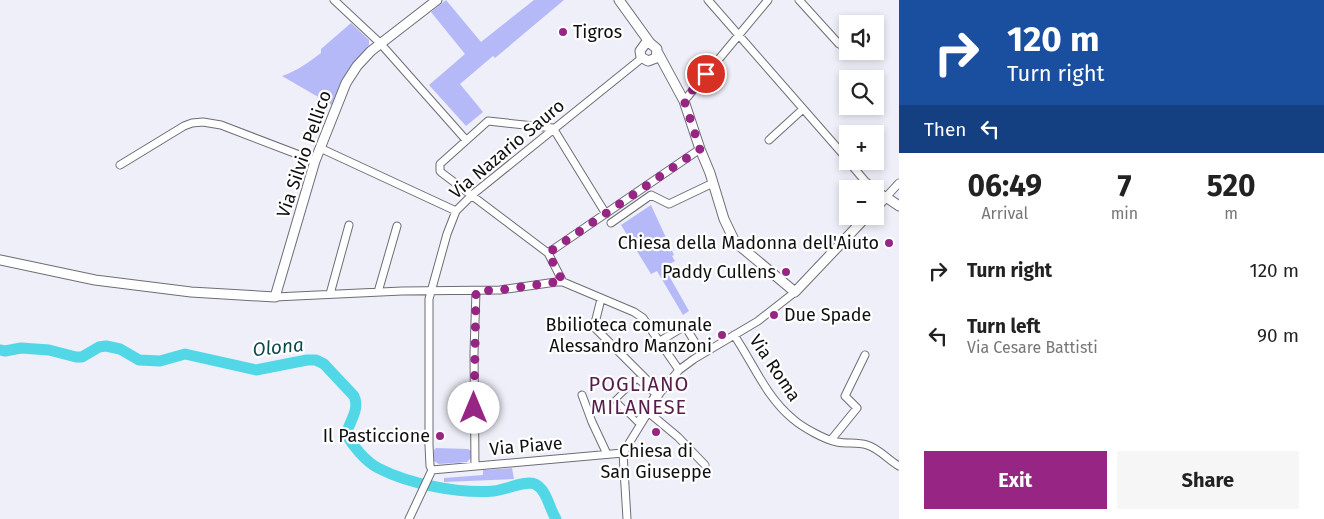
<!DOCTYPE html>
<html lang="en">
<head>
<meta charset="utf-8">
<style>
  :root { --surface:#fff; --page:#f6f6f6; --text:#222; --muted:#767676; --accent:#972584 }
  body { margin:0; font-family:"Fira Sans",sans-serif; background:var(--page); color:var(--text); height:100vh; display:flex; flex-direction:column; font-size:19px; white-space:nowrap }
  * { box-sizing:border-box; margin:0 }
  p { font-size:16px; color:var(--muted) }
  .icon { flex:none; width:28px; height:28px; fill:none; stroke:currentColor; stroke-width:2; stroke-linecap:round; stroke-linejoin:round }
  .map { position:relative; flex:1; overflow:hidden }
  .sheet { display:flex; flex-direction:column; background:var(--surface); width:425px }
  .sheet>* { flex:none }
  .hud { background:#1a4fa0; color:#fff; overflow:hidden }
  .buttons { position:absolute; left:839px; top:15px; display:grid; gap:10px }
  .buttons a { display:grid; place-items:center; width:45px; height:45px; border-radius:0px; background:var(--surface); box-shadow:0 2px 8px #0003; font-size:25px }
  .pin { position:absolute; display:grid; place-items:center; width:42px; height:42px; color:#fff; margin:-21px; border:2px solid #fff; border-radius:50%; box-shadow:0 1px 5px #0007 }
  .me { position:absolute; width:55px; margin:-28px; rotate:0deg; stroke-linejoin:round; filter:drop-shadow(0 0 4px #0008) }
  .turn { display:flex; align-items:center; gap:18px; height:105px; padding:0 25px; font-size:22px }
  .turn .icon { width:65px; height:65px; stroke-width:2.5 }
  .turn b { display:block; font-size:35px; line-height:42px }
  .then { display:flex; align-items:center; height:48px; padding:0 25px; background:#0003; gap:10px; font-size:19px }
  .eta { display:flex; justify-content:space-evenly; align-items:center; height:85px; text-align:center }
  .eta b { font-size:30px; font-weight:700; line-height:35px }
  .primary-button { display:flex; gap:10px; margin-top:auto; padding:10px 25px }
  .primary-button a { flex:1; height:58px; border-radius:0px; background:var(--accent); color:#fff; font-size:20px; font-weight:700; line-height:58px; text-align:center }
  .primary-button a+a { background:var(--page); color:var(--text) }
  ul { padding:0; list-style:none }
  li { display:flex; align-items:center; gap:15px; height:65px; padding:0 25px }
  li div { flex:1 }
  li b { display:block; font-size:19px }
  li em { font-style:normal }
  main { display:flex; flex:1; min-height:0 }
  .map>svg:first-child { display:block }
</style>
</head>
<body>
<main>
<div class="map">
<svg width="899" height="519" viewBox="0 0 899 519">
  <rect width="100%" height="100%" fill="#eeeff8"/>
  <path fill="#b6b9f8" d="M446 0 481 42 534 0H564L495 58 493 56 460 84 483 112 466 126 429 85 465 54 431 12Z
    M351 23 369 40V45L347 72 332 105 282 76C297 71 309 62 321 53V49Z
    M651 205 674 255 672 256 675 261 664 267 689 311 683 315 657 271 651 274 621 225Z
    M436 448 468 449 471 451V458L467 462 439 464 434 461V450Z
    M512 468 514 479 444 482V478L483 475V470Z"/>
  <g fill="none" stroke-linecap="round" stroke-linejoin="round">
    <path stroke="#52d7e7" stroke-width="11" d="M0 350 5 351 21 348 49 350 76 357H82L99 347 106 346 120 349 139 360 160 361 185 354 256 370 307 360H316L324 364 354 396C360 409 350 421 346 434 353 446 365 461 378 468 409 484 459 494 494 491 505 490 525 480 535 484 547 490 549 508 556 519"/>
    <defs>
      <path id="pedestrian" d="M637 379 655 394 637 422 615 400Z"/>
      <path id="minor" d="M334 0 380 43 466 140
        M708 0 848 160
        M799 0 839 44
        M684 101 768 0
        M769 140 803 109
        M320 148 456 211
        M848 161 865 181 886 197 899 183
        M120 165 184 126 192 123 203 122 221 125 315 161
        M606 214 553 128 488 121 440 164V171L442 173 548 253 563 282 634 312 643 318 679 370
        M611 223 651 195 669 204 713 183
        M548 253 700 149
        M378 292 397 226
        M330 294 349 225
        M275 297 402 291 500 290 556 282H563
        M601 299 594 327 660 393
        M734 335C753 363 766 397 793 419 802 427 825 440 837 442 847 444 857 442 867 445 880 449 888 460 899 466
        M660 341 685 326 702 354
        M582 395 592 422 607 454
        M648 412 678 437 705 465
        M831 440 857 408 845 396 865 355
        M475 466 474 353 476 291
        M432 470 430 466 429 445V299L447 234 456 211 472 195 642 58
        M432 470 623 453
        M409 519 432 470
        M627 519 623 453 660 393 679 370 694 359 758 321 795 292"/>
      <path id="tertiary" d="M619 0 650 43 657 49 656 58 648 61 641 57 640 51 645 44 650 43
        M658 53 684 101 700 149 710 173 724 219 735 242 795 292 867 216
        M875 208 886 197 899 206
        M0 260 95 280 191 292 275 297 315 161 346 83 357 66 371 51 437 0"/>
    </defs>
    <use href="#pedestrian" stroke="#6d6d75" stroke-width="7"/>
    <use href="#minor" stroke="#6d6d75" stroke-width="9"/>
    <use href="#tertiary" stroke="#6d6d75" stroke-width="11"/>
    <use href="#pedestrian" stroke="#fff" stroke-width="5"/>
    <use href="#minor" stroke="#fff" stroke-width="7"/>
    <use href="#tertiary" stroke="#fff" stroke-width="9"/>
  </g>
  <g fill="none" stroke-linecap="round" stroke-linejoin="round">
    <path stroke="#972584" stroke-width="9" stroke-dasharray="0 16.2" d="M474 408 476 291 500 290 556 282H563L548 253 700 149 684 100 706 74"/>
  </g>
  <g fill="#972584" stroke="#fff" stroke-width="2">
    <circle cx="563" cy="32" r="5"/>
    <circle cx="889" cy="243" r="5"/>
    <circle cx="786" cy="272" r="5"/>
    <circle cx="774" cy="315" r="5"/>
    <circle cx="722" cy="335" r="5"/>
    <circle cx="656" cy="432" r="5"/>
    <circle cx="440" cy="436" r="5"/>
  </g>
  <g text-anchor="middle" dominant-baseline="central" stroke-width="4.5" stroke-linejoin="round" paint-order="stroke">
    <g font-size="18" fill="#0f0f12" stroke="#fff" text-anchor="end">
      <text x="573" y="32" text-anchor="start">Tigros</text>
      <text x="879" y="243">Chiesa della Madonna dell'Aiuto</text>
      <text x="776" y="272">Paddy Cullens</text>
      <text x="784" y="315" text-anchor="start">Due Spade</text>
      <text x="712" y="325">Bbilioteca comunale<tspan x="712" dy="21">Alessandro Manzoni</tspan></text>
      <text x="430" y="436">Il Pasticcione</text>
      <text x="656" y="451" text-anchor="middle">Chiesa di<tspan x="656" dy="21">San Giuseppe</tspan></text>
    </g>
    <g font-size="18" fill="#0f0f12" stroke="#fff">
      <text transform="translate(507 149) rotate(-40)">Via Nazario Sauro</text>
      <text transform="translate(304 154) rotate(-71)">Via Silvio Pellico</text>
      <text transform="translate(775 368) rotate(56)">Via Roma</text>
      <text transform="translate(526 446) rotate(-5)">Via Piave</text>
    </g>
    <g font-size="19" font-style="italic" fill="#0c494f" stroke="#fff">
      <text transform="translate(278 347) rotate(-6)">Olona</text>
    </g>
    <g font-size="20" letter-spacing="1" fill="#561f4b" stroke="#fff">
      <text x="639" y="384">POGLIANO<tspan x="639" dy="23">MILANESE</tspan></text>
    </g>
  </g>
</svg>
<div class="buttons">
<a><svg class="icon" aria-label="sound" viewBox="0 0 24 24"><path d="M4 9h4l5-4v14l-5-4H4zM17 9q2 3 0 6"/></svg></a>
<a><svg class="icon" aria-label="search" viewBox="0 0 24 24"><circle cx="10" cy="10" r="6"/><path d="M15 15l6 6"/></svg></a>
<a>+</a>
<a>−</a>
</div>
<div class="pin" style="left:706px;top:74px;background:#d93025"><svg class="icon" aria-label="arrive" viewBox="0 0 24 24"><path d="M6 21V4h12l-3 4 3 4H6"/></svg></div>
<svg class="me" style="left:474px;top:408px" viewBox="-20 -20 40 40"><circle r="19" fill="#fff"/><path d="M0-13L10 11 0 6-10 11z" fill="#972584"/></svg>
</div>
<section class="sheet">
<div class="hud">
<div class="turn"><svg class="icon" aria-label="right" viewBox="0 0 24 24"><path d="M7 20v-9h11M14 6l5 5-5 5"/></svg><div><b>120 m</b>Turn right</div></div>
<div class="then">Then<svg class="icon" aria-label="left" viewBox="0 0 24 24"><path d="M17 20v-9H6M10 6l-5 5 5 5"/></svg></div>
</div>
<div class="eta">
<div><b>06:49</b><p>Arrival</p></div>
<div><b>7</b><p>min</p></div>
<div><b>520</b><p>m</p></div>
</div>
<ul>
<li><svg class="icon" aria-label="right" viewBox="0 0 24 24"><path d="M7 20v-9h11M14 6l5 5-5 5"/></svg><div><b>Turn right</b></div><em>120 m</em></li>
<li><svg class="icon" aria-label="left" viewBox="0 0 24 24"><path d="M17 20v-9H6M10 6l-5 5 5 5"/></svg><div><b>Turn left</b><p>Via Cesare Battisti</p></div><em>90 m</em></li>
</ul>
<div class="primary-button"><a>Exit</a><a>Share</a></div>
</section>
</main>
</body>
</html>
